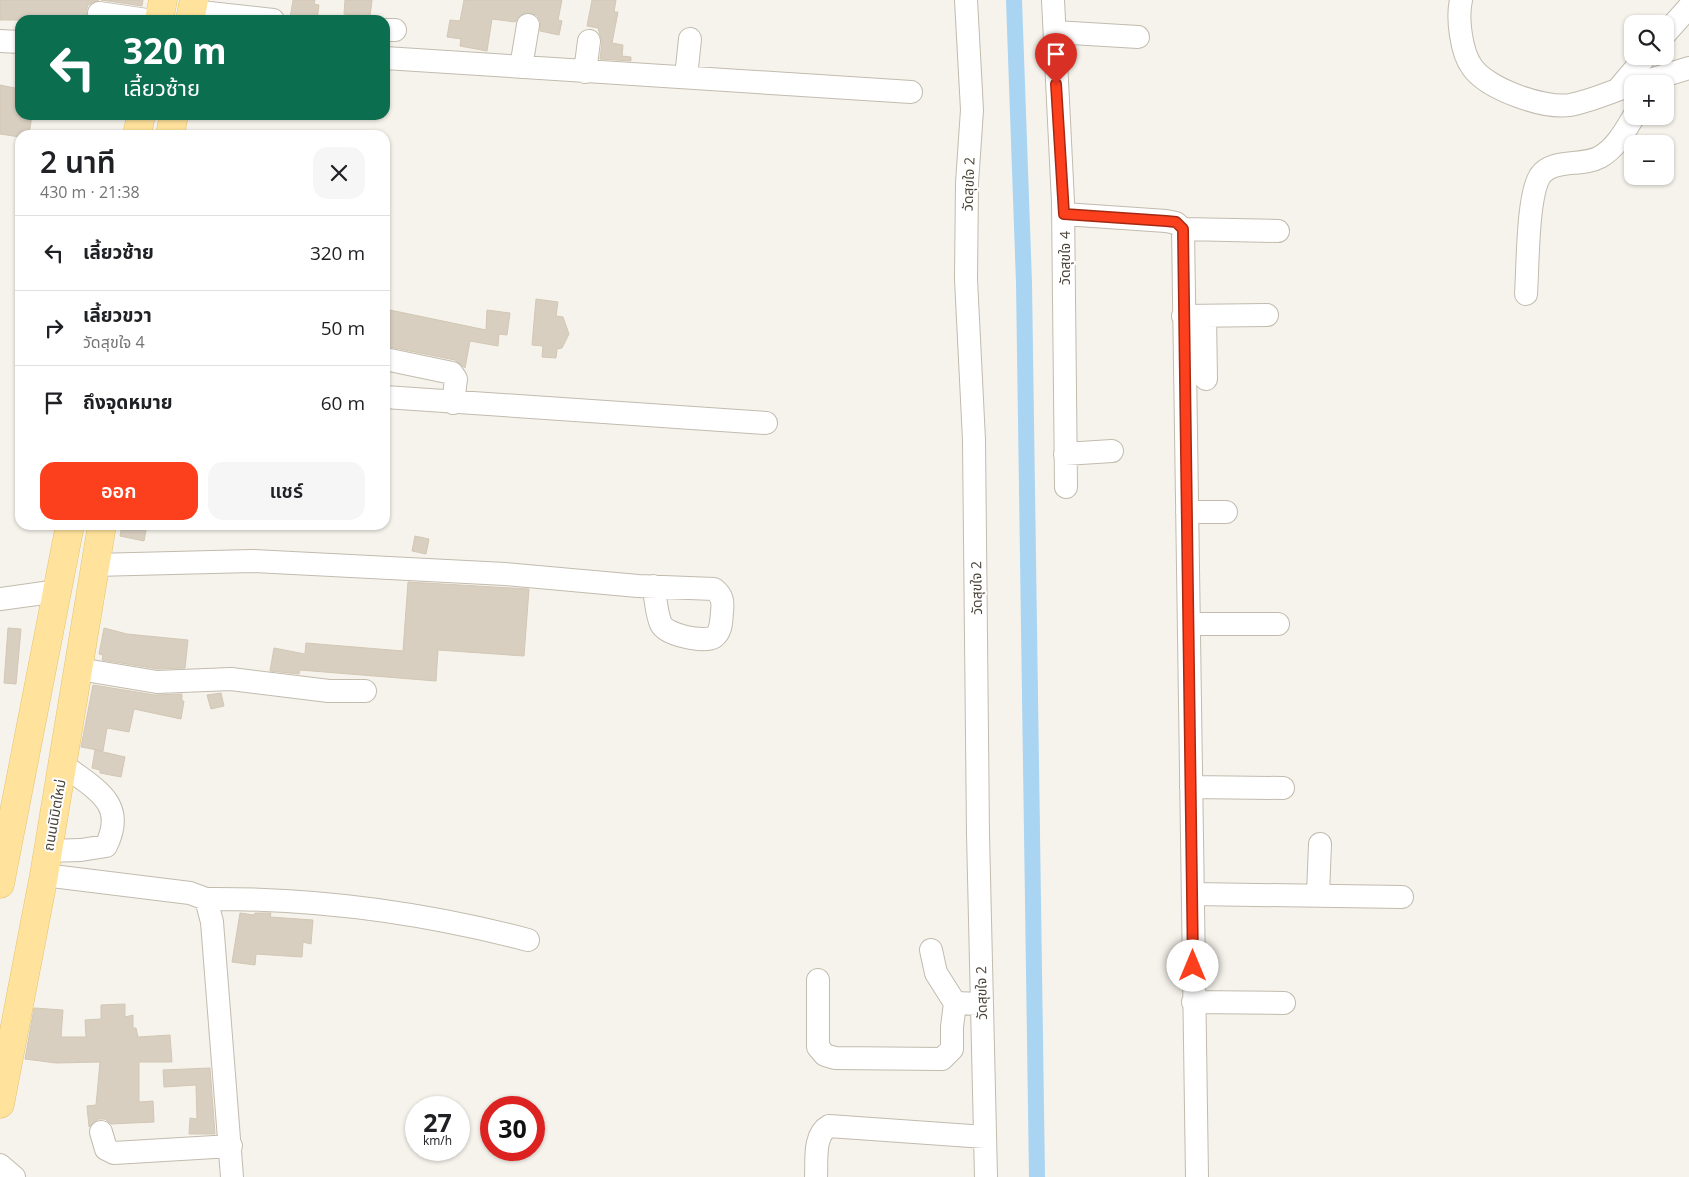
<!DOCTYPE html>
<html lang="th">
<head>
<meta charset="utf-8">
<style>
  :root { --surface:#fff; --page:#f6f6f6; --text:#202124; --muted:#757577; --line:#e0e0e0; --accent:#fc3f1d }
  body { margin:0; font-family:"Open Sans","Noto Sans Thai",sans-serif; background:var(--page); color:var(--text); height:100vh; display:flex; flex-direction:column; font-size:19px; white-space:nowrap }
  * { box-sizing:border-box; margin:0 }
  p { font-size:16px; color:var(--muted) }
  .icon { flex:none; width:28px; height:28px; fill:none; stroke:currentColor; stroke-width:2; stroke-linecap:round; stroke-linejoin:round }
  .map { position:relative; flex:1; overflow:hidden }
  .details { position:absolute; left:15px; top:130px; width:375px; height:400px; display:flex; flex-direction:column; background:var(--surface); border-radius:15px; box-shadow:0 1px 4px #0004 }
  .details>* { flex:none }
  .banner { position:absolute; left:15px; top:15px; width:375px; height:105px; border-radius:15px; box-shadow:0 1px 4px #0004; background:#0b6e4f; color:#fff; overflow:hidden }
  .tools { position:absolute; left:1624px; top:15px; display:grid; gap:10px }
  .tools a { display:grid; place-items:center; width:50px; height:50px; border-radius:10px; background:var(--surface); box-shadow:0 1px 4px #0004; font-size:25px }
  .speed { position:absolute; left:405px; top:1096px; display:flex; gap:10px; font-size:25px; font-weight:700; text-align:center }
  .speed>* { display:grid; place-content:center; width:65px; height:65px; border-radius:50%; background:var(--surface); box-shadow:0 1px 4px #0004; line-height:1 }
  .speed small { font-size:12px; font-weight:400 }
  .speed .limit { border:8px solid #d22; background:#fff; color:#111 }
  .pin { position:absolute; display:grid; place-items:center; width:42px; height:42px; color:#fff; margin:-51px -21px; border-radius:50% 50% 50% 0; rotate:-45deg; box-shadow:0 0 5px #0007 }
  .pin .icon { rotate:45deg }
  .me { position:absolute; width:55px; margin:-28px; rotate:0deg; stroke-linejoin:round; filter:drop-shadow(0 0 4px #0008) }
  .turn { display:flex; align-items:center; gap:18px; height:105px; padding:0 25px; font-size:22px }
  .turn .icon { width:65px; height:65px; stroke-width:2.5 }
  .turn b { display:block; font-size:35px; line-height:42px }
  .round { display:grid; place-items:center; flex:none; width:52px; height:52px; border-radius:15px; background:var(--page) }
  .headline { display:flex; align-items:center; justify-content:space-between; height:85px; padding:0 25px }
  h1 { font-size:30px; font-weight:600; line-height:38px }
  .button { display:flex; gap:10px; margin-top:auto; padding:10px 25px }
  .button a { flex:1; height:58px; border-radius:15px; background:var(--accent); color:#fff; font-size:20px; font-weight:600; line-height:58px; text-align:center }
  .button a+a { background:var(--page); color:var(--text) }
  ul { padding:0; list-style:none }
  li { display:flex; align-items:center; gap:15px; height:75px; padding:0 25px; border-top:1px solid var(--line) }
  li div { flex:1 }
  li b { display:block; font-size:19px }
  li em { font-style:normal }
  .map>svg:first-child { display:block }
</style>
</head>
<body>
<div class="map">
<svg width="1689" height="1177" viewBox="0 0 1689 1177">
  <rect width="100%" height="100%" fill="#f6f3ec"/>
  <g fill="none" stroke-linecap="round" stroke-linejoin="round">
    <path stroke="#a9d4f2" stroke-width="16" d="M1014 0 1024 283 1037 1177"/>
  </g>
  <path fill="#d8cfc1" stroke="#d3c7b4" d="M0 0H99L88 5 86 12 88 20H0Z
    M101 0H143L142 6Z
    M293 0H315L314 4 319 5 317 20 290 18Z
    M345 0H372L370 17 344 14Z
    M464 0H562L558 20 562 21 559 35 540 31V21L537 15 524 13 515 22 492 19 487 51 460 46 461 39 447 37 450 20 460 21Z
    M592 0H616L614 12H618L612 43 623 45 622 56 631 57V61L600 59 602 42 598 28 587 26Z
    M0 85 20 89V115H32L29 135H20V137L0 134Z
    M536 299 558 302 556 316 563 317 569 334 562 348 557 349 556 358 542 357 543 346 532 345Z
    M385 309 486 330 487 310 510 313 507 335 499 334 498 346 470 341 465 368 455 360 385 346Z
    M122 525H147L144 541 120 536Z
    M415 536 429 539 426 554 412 551Z
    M408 582 529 589 524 656 438 650 436 681 300 670 299 674 270 671 274 648 305 654 306 643 403 651Z
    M8 628 21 629 16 684 4 683Z
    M104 628 127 634 188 640 185 668 158 669 102 660 103 655 99 654Z
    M93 685 155 695 182 694V701H184L181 719 134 709 129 732 107 728 103 751 81 747Z
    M221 693 224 706 211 709 207 695Z
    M95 750 125 757 121 777 100 773V770L92 768Z
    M240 913 254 915 255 913H271L270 917 313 920 311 944 303 942 302 957 256 954 255 965 232 962Z
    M125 1004V1017L133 1015V1028H136L138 1037 170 1035 172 1062H139V1102L153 1101 154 1122 111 1124 105 1119H98L89 1127 87 1106 96 1105 100 1062 56 1063 25 1059 34 1008 63 1010 61 1037H86L85 1020 101 1019V1005Z
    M210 1068 215 1134H189L190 1118 197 1119 196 1085 164 1087 163 1070Z"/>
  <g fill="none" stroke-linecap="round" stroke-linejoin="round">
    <defs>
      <path id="minor" d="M966 0 972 110 967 183 966 279 974 440 978 834 986 1177
        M1053 0 1063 202 1066 487
        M1461 0C1457 18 1461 52 1472 67 1487 89 1544 109 1570 105 1591 101 1612 91 1632 85
        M192 11 273 20
        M99 13 147 20
        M385 30H395
        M1055 32 1138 37
        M1665 34 1689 7
        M0 41 20 42
        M385 58 911 92
        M521 67 528 25
        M585 72 589 41
        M686 77 690 39
        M1637 84 1689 68
        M1618 89 1646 56
        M1064 214 1166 221 1176 223 1183 229 1197 1177
        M1183 229 1278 231
        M1526 294C1528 267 1527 197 1540 176 1552 158 1582 167 1600 157 1616 148 1625 131 1634 116
        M1183 316 1267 315
        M1205 316 1206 379
        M385 359 452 373 456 379 453 403
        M385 397 766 423
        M1065 454 1112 451
        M1187 512H1226
        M94 565 252 561 505 574 638 586 714 589C723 596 723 602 722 612 721 621 722 631 714 637 704 643 666 635 661 624 656 613 656 597 653 586
        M0 599 58 591
        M1189 624H1278
        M79 669 157 682 231 679 329 691H365
        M1191 787 1283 788
        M47 851 81 850 106 846C128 802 93 788 62 764
        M44 875 190 893 206 899 212 922 232 1177
        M1193 894 1402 897
        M1318 894 1320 844
        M206 899C317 898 421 912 528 940
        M931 950 936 973 955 1003
        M818 980V1047L825 1055 835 1058 942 1059 952 1049V1027L955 1003 981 1004
        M1193 1002 1284 1003
        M101 1132 106 1149 114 1153 231 1146
        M0 1165 14 1177
        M816 1177C817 1161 813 1135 829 1126L985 1137"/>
      <path id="major" d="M159 20 163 0
        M190 20 194 0
        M137 135 141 115
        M170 135 174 115
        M0 884 70 525
        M0 1104 44 875 102 525"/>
    </defs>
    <use href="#minor" stroke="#c2bbae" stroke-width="24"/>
    <use href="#major" stroke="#e6c16a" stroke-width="29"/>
    <use href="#minor" stroke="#fff" stroke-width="22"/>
    <use href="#major" stroke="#ffe39c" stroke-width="28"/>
  </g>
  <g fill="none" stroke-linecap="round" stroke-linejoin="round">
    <defs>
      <path id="route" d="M1056 84 1064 214 1166 221 1176 222 1183 229 1193 966"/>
    </defs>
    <use href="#route" stroke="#a42913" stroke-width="12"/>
    <use href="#route" stroke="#fc3f1d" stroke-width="9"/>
  </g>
  <g text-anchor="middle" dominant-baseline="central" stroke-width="4" stroke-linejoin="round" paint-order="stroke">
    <g font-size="14" fill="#4b4439" stroke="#fff">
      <text transform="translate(968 184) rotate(-88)">วัดสุขใจ 2</text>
      <text transform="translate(1064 258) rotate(-90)">วัดสุขใจ 4</text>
      <text transform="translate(976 588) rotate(-91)">วัดสุขใจ 2</text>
      <text transform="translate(54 815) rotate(-80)">ถนนนิมิตใหม่</text>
      <text transform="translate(981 993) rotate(-91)">วัดสุขใจ 2</text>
    </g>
  </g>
</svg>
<div class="tools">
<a><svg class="icon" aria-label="search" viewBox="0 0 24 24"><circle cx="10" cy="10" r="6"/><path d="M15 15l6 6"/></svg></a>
<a>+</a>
<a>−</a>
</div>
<div class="speed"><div>27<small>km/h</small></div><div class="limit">30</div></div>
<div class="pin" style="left:1056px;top:84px;background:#d93025"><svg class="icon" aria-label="arrive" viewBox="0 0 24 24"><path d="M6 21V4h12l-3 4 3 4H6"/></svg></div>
<svg class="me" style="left:1193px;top:966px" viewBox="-20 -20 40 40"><circle r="19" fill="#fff"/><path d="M0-13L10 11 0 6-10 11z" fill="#fc3f1d"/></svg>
<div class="banner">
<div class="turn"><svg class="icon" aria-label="left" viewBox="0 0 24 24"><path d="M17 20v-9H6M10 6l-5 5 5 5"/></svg><div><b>320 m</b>เลี้ยวซ้าย</div></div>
</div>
<section class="details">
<div class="headline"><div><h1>2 นาที</h1><p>430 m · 21:38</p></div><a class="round"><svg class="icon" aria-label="close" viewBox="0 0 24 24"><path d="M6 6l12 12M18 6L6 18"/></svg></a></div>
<ul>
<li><svg class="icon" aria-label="left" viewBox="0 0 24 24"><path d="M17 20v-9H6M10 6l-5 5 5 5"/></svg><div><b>เลี้ยวซ้าย</b></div><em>320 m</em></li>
<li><svg class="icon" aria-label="right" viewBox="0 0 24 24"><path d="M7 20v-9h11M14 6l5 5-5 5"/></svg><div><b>เลี้ยวขวา</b><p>วัดสุขใจ 4</p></div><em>50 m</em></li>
<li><svg class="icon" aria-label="arrive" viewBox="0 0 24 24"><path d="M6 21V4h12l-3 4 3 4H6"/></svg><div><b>ถึงจุดหมาย</b></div><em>60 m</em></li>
</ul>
<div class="button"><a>ออก</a><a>แชร์</a></div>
</section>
</div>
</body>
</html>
